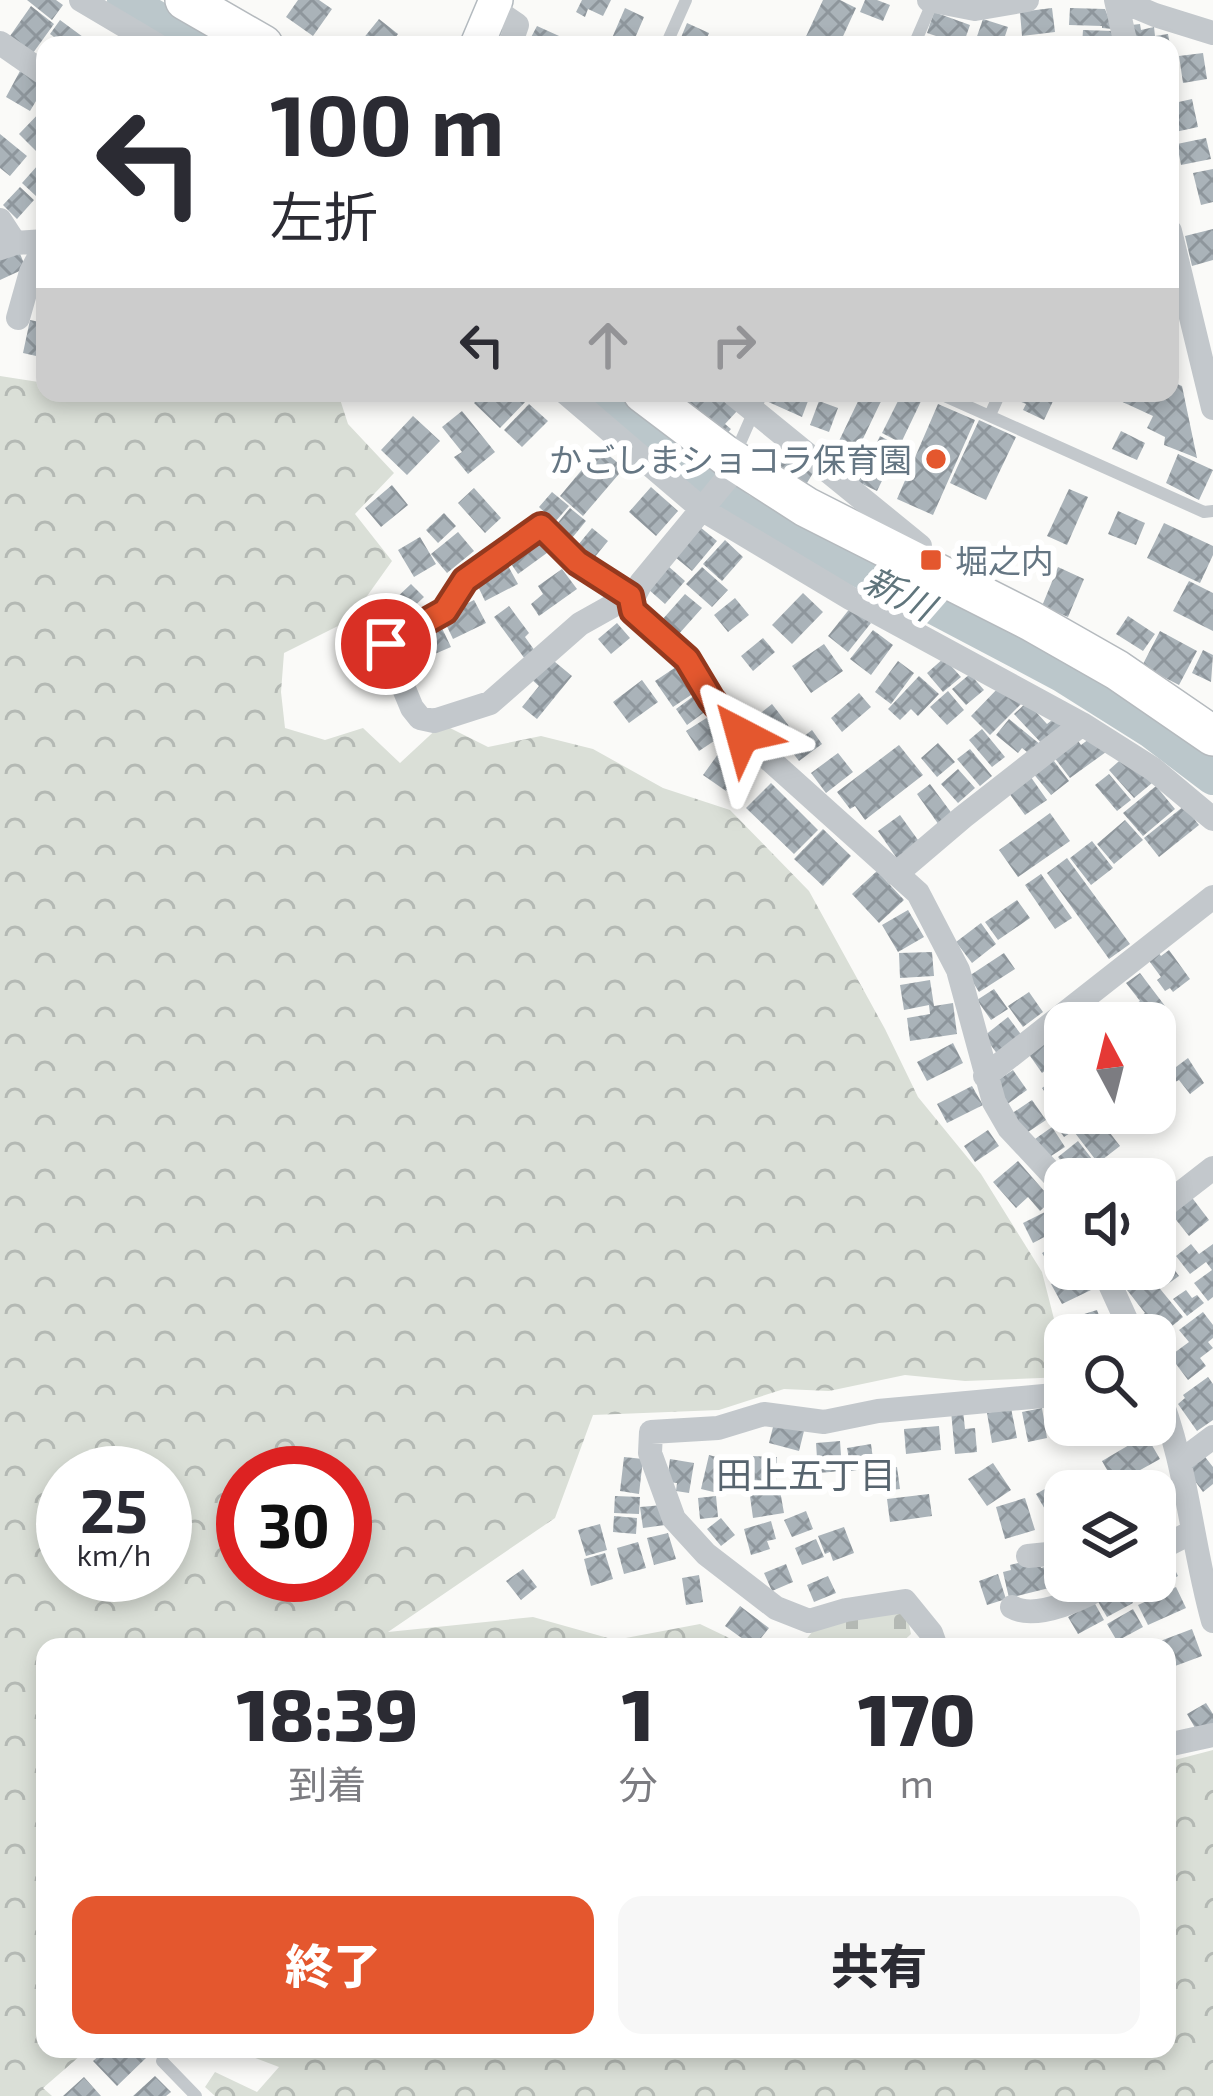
<!DOCTYPE html>
<html lang="ja">
<head>
<meta charset="utf-8">
<style>
  :root { --surface:#fff; --page:#f7f7f7; --text:#2b2b33; --muted:#7c7c81; --accent:#e4572e }
  body { margin:0; font-family:"Exo 2","Noto Sans JP",sans-serif; background:var(--page); color:var(--text); height:100vh; display:flex; flex-direction:column; font-size:45px; white-space:nowrap }
  * { box-sizing:border-box; margin:0 }
  p { font-size:39px; color:var(--muted) }
  .icon { flex:none; width:66px; height:66px; fill:none; stroke:currentColor; stroke-width:2; stroke-linecap:round; stroke-linejoin:round }
  .map { position:relative; flex:1; overflow:hidden }
  .side { position:absolute; left:36px; top:1638px; width:1140px; height:420px; display:flex; flex-direction:column; background:var(--surface); border-radius:24px; box-shadow:0 6px 18px #0003 }
  .side>* { flex:none }
  .hud { position:absolute; left:36px; top:36px; width:1143px; height:366px; border-radius:24px; box-shadow:0 6px 18px #0003; background:#fff; color:var(--text); overflow:hidden }
  .needle { width:78px; rotate:353deg }
  .controls { position:absolute; left:1044px; top:1002px; display:grid; gap:24px }
  .controls a { display:grid; place-items:center; width:132px; height:132px; border-radius:24px; background:var(--surface); box-shadow:0 6px 18px #0003; font-size:60px }
  .speed { position:absolute; left:36px; top:1446px; display:flex; gap:24px; font-size:60px; font-weight:700; text-align:center }
  .speed>* { display:grid; place-content:center; width:156px; height:156px; border-radius:50%; background:var(--surface); box-shadow:0 6px 18px #0003; line-height:1 }
  .speed small { font-size:30px; font-weight:400 }
  .speed .limit { border:18px solid #d22; background:#fff; color:#111 }
  .pin { position:absolute; display:grid; place-items:center; width:102px; height:102px; color:#fff; margin:-51px; border:6px solid #fff; border-radius:50%; box-shadow:0 3px 12px #0007 }
  .me { position:absolute; width:132px; margin:-66px; rotate:321deg; stroke-linejoin:round; filter:drop-shadow(0 0 9px #0008) }
  .turn { display:flex; align-items:center; gap:42px; height:252px; padding:0 36px; font-size:54px }
  .turn .icon { width:156px; height:156px; stroke-width:2.5 }
  .turn b { display:block; font-size:84px; line-height:102px }
  .lanes { display:flex; align-items:center; height:114px; padding:0 36px; background:#0003; justify-content:center; gap:60px; direction:ltr }
  .lanes .off { opacity:.35 }
  .eta { display:flex; justify-content:space-evenly; align-items:center; height:204px; text-align:center }
  .eta b { font-size:72px; font-weight:800; line-height:84px }
  .button { display:flex; gap:24px; margin-top:auto; padding:24px 36px }
  .button a { flex:1; height:138px; border-radius:24px; background:var(--accent); color:#fff; font-size:48px; font-weight:800; line-height:138px; text-align:center }
  .button a+a { background:var(--page); color:var(--text) }
  .map>svg:first-child { display:block }
</style>
</head>
<body>
<div class="map">
<svg width="1213" height="2096" viewBox="0 0 1213 2096">
  <defs>
    <pattern id="forest-crowns" width="20" height="18" patternUnits="userSpaceOnUse" patternTransform="scale(3)"><rect width="20" height="18" fill="#dadfd7"/><path d="M2 6a3 3 0 1 1 6 0M12 15a3 3 0 1 1 6 0" fill="none" stroke="#b4b9b4"/></pattern>
    <pattern id="cemetery-stones" width="16" height="16" patternUnits="userSpaceOnUse" patternTransform="scale(3)"><rect width="16" height="16" fill="#dadfd7"/><path d="M2 7V4a2 2 0 0 1 4 0v3zM10 15v-3a2 2 0 0 1 4 0v3z" fill="#b4b9b4"/></pattern>
    <pattern id="building-cross-hatch" width="8" height="8" patternUnits="userSpaceOnUse" patternTransform="scale(3)"><rect width="8" height="8" fill="#aab3b9"/><path d="M0 0l8 8M0 8l8-8" fill="none" stroke="#8e969c"/></pattern>
  </defs>
  <rect width="100%" height="100%" fill="#fafaf8"/>
  <path fill="url(#forest-crowns)" fill-rule="evenodd" d="M0 376 45 383V393C65 393 112 398 129 393H338L348 424 394 473 355 514 392 561 350 620 284 653 281 692 285 728 325 740 363 728 400 763 442 724 488 747 541 736 593 749 663 788 730 810 809 891 885 1029 918 1097 981 1174 1042 1272 1065 1362V1377L965 1381 905 1375 829 1391 784 1389 719 1410 593 1415 555 1518 388 1632 533 1617 615 1640 700 1624 748 1647H45V2049H88L43 2088 52 2096H0ZM63 1473H165V1575H63ZM243 1473H345V1575H243Z
    M1213 1750V2096H215L205 2087 215 2072 257 2092 279 2067 245 2054 239 2049H1167V1762Z"/>
  <path fill="url(#cemetery-stones)" d="M905 1606 911 1634 897 1647H800L817 1626Z"/>
  <g fill="none" stroke-linecap="round" stroke-linejoin="round">
    <path stroke="#bbc7cb" stroke-width="36" d="M125 0 200 45
      M597 393 678 463 740 511 922 600 1062 674 1151 730 1213 777"/>
  </g>
  <path fill="url(#building-cross-hatch)" d="M27 0H56L63 5 52 20Z
    M298 0H319L332 9 313 36 286 17Z
    M582 0H611L603 16 588 9 585 17 576 12Z
    M823 0H840L856 8 839 45H802Z
    M865 0H877L890 5 883 21 860 12Z
    M31 6 54 24 33 53 10 36Z
    M625 8 644 17 632 45H609Z
    M1052 8 1055 32 1022 36 1020 12Z
    M1070 8 1105 9 1113 29 1102 28V26L1069 25Z
    M934 12 970 25 963 45 927 33Z
    M379 19 398 34 390 45H358Z
    M983 19 1008 27 1002 45H974Z
    M60 20 83 37 77 45H65L50 34Z
    M687 23 709 33 704 45H693L680 40Z
    M1140 24 1141 30 1154 27 1155 36 1168 34 1170 45H1135L1131 25Z
    M537 26 579 45H532L528 43Z
    M1083 30 1113 31V45H1082Z
    M1203 53 1207 79 1183 83 1179 56Z
    M20 71 45 86 30 111 6 97Z
    M1192 99 1198 127 1175 132 1170 104Z
    M45 107V160L19 134Z
    M0 134 27 156 10 176 0 168Z
    M1206 138 1211 159 1181 165 1177 144Z
    M38 165 45 171V186L36 196 22 183Z
    M1213 169V202L1201 205 1193 173Z
    M20 187 34 200 17 219 3 205Z
    M1213 229V260L1192 266 1185 236Z
    M18 249 26 268 0 280V257Z
    M30 320 45 323V358L23 353Z
    M1170 381 1182 386 1197 458 1164 445 1165 437 1147 428 1153 416 1103 393H1170Z
    M484 393H524L529 398 500 428 474 403Z
    M697 393H718L738 410 725 424 731 429 725 436 688 402Z
    M767 393H811L802 417 764 400Z
    M862 393H885L846 474 827 466Z
    M902 393H914L923 397 901 443 882 433Z
    M1017 393H1047L1055 397 1044 420 1023 410 1026 404 1014 399Z
    M819 401 838 408 829 432 810 425Z
    M529 404 548 421 522 447 504 430Z
    M938 404 975 420 933 515 897 499Z
    M462 411 495 452 468 474 454 457 462 452 442 427Z
    M413 416 440 441 407 475 381 450Z
    M979 420 1016 437 986 500 950 483Z
    M1121 431 1145 443 1137 460 1112 449Z
    M880 436 899 446 877 491 858 482Z
    M600 448 624 468 583 516 560 496Z
    M787 450 816 468 801 493 772 475Z
    M1178 454 1213 470 1199 500 1166 483Z
    M392 485 408 505 381 527 365 508Z
    M651 487 678 511 656 536 629 512Z
    M474 488 501 518 485 533 458 503Z
    M1069 489 1088 497 1067 545 1047 536Z
    M552 492 569 506 555 522 539 507Z
    M570 508 586 521 572 538 556 525Z
    M1118 511 1145 523 1136 545 1108 534Z
    M444 513 456 526 438 543 426 530Z
    M1164 523 1213 546V555L1200 583 1147 558Z
    M700 527 717 541 692 571 675 557Z
    M592 528 608 541 594 558 578 545Z
    M458 532 474 551 447 573 431 554Z
    M540 534 551 550 518 574 507 558Z
    M420 537 436 564 414 577 398 550Z
    M725 540 743 557 722 581 703 564Z
    M506 562 518 584 485 601 474 578Z
    M668 566 685 581 665 604 648 589Z
    M702 567 728 590 712 607 686 584Z
    M1058 567 1084 579 1068 617 1042 606Z
    M562 569 577 589 539 616 531 604 543 594 538 586Z
    M1189 581 1213 593V631L1173 611Z
    M411 584 424 597 406 614 393 601Z
    M803 593 823 612 792 644 772 625Z
    M685 594 702 608 678 635 662 620Z
    M735 598 749 615 728 632 714 615Z
    M474 600 486 623 453 639 442 616Z
    M385 604 398 617 380 634 368 621Z
    M509 606 529 633 525 637 535 651 525 659 494 617Z
    M851 607 871 623 848 652 828 636Z
    M1128 616 1155 634 1143 651 1116 634Z
    M439 622 451 647 430 656 419 631Z
    M617 623 630 638 611 654 598 639Z
    M873 630 893 645 871 675 850 659Z
    M1160 631 1197 651 1179 685 1142 666Z
    M410 636 425 671 405 679 390 644Z
    M763 638 775 652 753 671 741 656Z
    M824 644 843 671 811 693 792 666Z
    M1203 650 1213 655 1211 682 1192 673Z
    M381 654 388 669 361 681 354 665Z
    M549 657 572 676 537 719 522 707 539 686 531 679Z
    M944 658 961 677 943 692 927 673Z
    M898 661 914 673 891 704 875 692Z
    M676 667 694 693 673 707 655 681Z
    M970 674 984 690 966 705 952 689Z
    M919 676 939 694 918 716 911 709 900 720 888 709Z
    M642 680 658 702 629 723 613 702Z
    M1003 683 1023 702 990 735 971 716Z
    M948 691 964 710 947 725 930 707Z
    M859 693 871 707 842 732 831 718Z
    M695 695 706 711 687 725 676 709Z
    M1027 702 1047 724 1056 717 1066 729 1044 746 1014 714Z
    M772 704 792 730 771 746 752 720Z
    M708 717 720 737 699 751 686 731Z
    M1009 719 1041 745 1032 756 1022 748 1018 753 996 735Z
    M982 729 1005 757 992 767 969 740Z
    M812 730 822 744 799 761 789 748Z
    M1093 736 1106 752 1070 778 1053 756 1076 738 1081 745Z
    M938 743 955 762 937 777 921 758Z
    M899 745 923 775 865 820 855 806 850 809 837 792Z
    M970 749 992 776 980 786 957 759Z
    M721 750 744 766 726 791 703 775Z
    M838 753 853 772 826 793 811 773Z
    M1127 754 1152 783 1134 798 1109 770Z
    M1051 757 1069 781 1051 795 1032 772Z
    M958 769 975 788 958 803 941 784Z
    M1028 773 1047 800 1025 815 1006 789Z
    M1109 774 1131 800 1117 811 1095 785Z
    M771 783 818 830 794 854 746 808Z
    M930 784 953 815 939 825 917 794Z
    M1156 786 1175 809 1143 836 1123 813Z
    M1184 806 1199 825 1159 857 1144 838Z
    M1050 813 1070 841 1018 877 999 850Z
    M900 815 923 847 900 863 878 831Z
    M1125 820 1143 840 1114 864 1097 844Z
    M823 829 851 856 823 886 794 859Z
    M1092 841 1113 868 1091 885 1070 858Z
    M1067 858 1130 944 1109 959 1047 873Z
    M877 871 904 900 879 923 852 894Z
    M1041 874 1072 918 1055 929 1025 885Z
    M1017 900 1030 918 998 940 985 922Z
    M908 910 924 937 898 952 882 925Z
    M981 923 996 944 972 963 956 942Z
    M1169 950 1190 979 1173 992 1170 988 1165 991 1157 980 1161 977 1147 958 1157 951 1161 956Z
    M932 952 934 976 900 978 899 953Z
    M1004 953 1015 969 979 992 969 976Z
    M1140 973 1165 1006 1142 1023 1132 1011 1139 1006 1137 1003 1140 1001 1126 983Z
    M930 980 934 1006 953 1003 957 1034 910 1041 907 1018 930 1014 929 1005 904 1010 900 985Z
    M994 989 1008 1009 991 1020 977 1000Z
    M1029 992 1043 1012 1023 1027 1008 1006Z
    M1008 1017 1023 1037 998 1055 984 1036Z
    M1049 1038 1063 1058 1042 1073 1028 1053Z
    M953 1043 963 1063 927 1081 917 1062Z
    M1188 1058 1204 1083 1190 1094 1179 1080 1175 1082 1168 1073Z
    M1013 1070 1027 1090 1006 1105 992 1084Z
    M1059 1076 1065 1085V1100L1055 1107 1042 1088Z
    M972 1086 983 1105 947 1123 937 1104Z
    M1032 1100 1046 1120 1025 1134 1011 1114Z
    M1065 1108V1113H1072L1081 1126 1064 1137 1051 1118Z
    M1110 1113H1153L1126 1134Z
    M1097 1116 1120 1146 1098 1163 1075 1133Z
    M1052 1127 1065 1147 1048 1158 1035 1139Z
    M988 1130 999 1146 975 1162 964 1146Z
    M1078 1141 1096 1164 1074 1179 1058 1157Z
    M1018 1161 1052 1200 1040 1211 1028 1197 1016 1208 993 1182Z
    M1190 1195 1209 1220 1189 1236 1169 1211Z
    M1059 1205 1065 1217V1226L1033 1243 1023 1223Z
    M1059 1244 1065 1254V1267L1054 1273 1042 1253Z
    M1191 1244 1199 1254 1213 1244V1297L1208 1301 1194 1283 1212 1270 1206 1262 1190 1274 1176 1256Z
    M1165 1257 1179 1276 1165 1286 1152 1269Z
    M1080 1269 1091 1290 1062 1304 1051 1284Z
    M1148 1274 1183 1317 1165 1332 1162 1327 1158 1330 1156 1327 1151 1331 1154 1335H1140L1147 1330 1138 1318 1145 1313 1127 1290Z
    M1186 1290 1192 1298 1197 1295 1204 1303 1187 1316 1173 1299Z
    M1097 1310 1106 1335H1067L1062 1321Z
    M1203 1312 1213 1325V1338L1208 1342 1213 1348 1200 1358 1206 1366 1188 1380 1170 1356 1189 1342 1179 1330Z
    M1208 1377 1213 1384V1420L1197 1431 1178 1404 1185 1398 1183 1395Z
    M1011 1408 1017 1438 992 1443 987 1413Z
    M1042 1408 1047 1438 1028 1442 1022 1412Z
    M963 1410 965 1429 975 1428 977 1452 955 1454 951 1411Z
    M775 1419 805 1427 799 1451 769 1443Z
    M1087 1425H1106L1109 1443 1090 1446Z
    M939 1426 941 1450 906 1454 904 1429Z
    M1146 1435 1160 1459 1115 1484 1102 1461Z
    M840 1441 842 1471 818 1473 816 1443Z
    M871 1444 874 1467 851 1471 847 1448Z
    M1202 1453 1213 1467V1484L1203 1492 1184 1466Z
    M709 1455 735 1462 726 1495 701 1489Z
    M751 1456 777 1457 776 1482 749 1480Z
    M624 1457 643 1459 639 1494 620 1491Z
    M670 1459 694 1463 689 1493 676 1491 677 1483 667 1482Z
    M993 1463 1011 1490 987 1506 968 1479Z
    M897 1467 900 1489 882 1491 879 1470Z
    M1067 1471 1079 1491H1065V1501L1046 1511 1036 1494 1050 1486 1048 1481Z
    M779 1485 784 1513 753 1518 749 1489Z
    M929 1494 932 1516 890 1522 887 1499Z
    M615 1496 640 1497 639 1514 614 1513Z
    M716 1496 718 1517 700 1519 698 1498Z
    M1025 1498 1035 1530 1005 1539 996 1507Z
    M663 1505 665 1525 643 1528 640 1507Z
    M806 1511 813 1529 792 1537 784 1520Z
    M614 1516 637 1518 636 1534 613 1532Z
    M721 1518 735 1535 721 1546 707 1529Z
    M771 1521 776 1539 767 1541 770 1549 751 1555 744 1529Z
    M600 1524 607 1550 586 1556 578 1530Z
    M844 1527 854 1553 833 1561 830 1552 825 1554 818 1536Z
    M668 1533 676 1559 654 1565 647 1538Z
    M816 1539 824 1557 802 1565 795 1548Z
    M638 1542 646 1568 624 1574 617 1548Z
    M605 1553 613 1579 591 1586 584 1559Z
    M1167 1554 1178 1576 1135 1599 1126 1581H1155V1560Z
    M1038 1558 1041 1568 1060 1563 1065 1584 1009 1598 1003 1572 1011 1570 1010 1565Z
    M786 1564 793 1582 772 1591 764 1573Z
    M523 1569 537 1587 521 1600 506 1581Z
    M998 1574 1006 1599 987 1605 979 1581Z
    M699 1575 703 1602 686 1605 682 1578Z
    M828 1576 836 1593 814 1602 807 1585Z
    M1123 1585 1133 1603 1107 1617 1097 1600Z
    M1176 1587 1186 1608 1148 1625 1138 1605Z
    M1094 1602 1104 1620 1078 1634 1068 1617Z
    M740 1606 769 1628 754 1647 725 1626Z
    M1133 1609 1143 1627 1117 1641 1107 1624Z
    M1192 1629 1202 1656 1167 1669V1647H1156L1155 1643Z
    M1206 1703 1213 1714V1724L1198 1733 1187 1714Z
    M107 2049H138L146 2058 117 2086 93 2061Z
    M155 2076 171 2092 166 2096H133Z
    M84 2077 101 2096H63Z"/>
  <g fill="none" stroke-linecap="round" stroke-linejoin="round">
    <defs>
      <path id="secondary" d="M477 45 496 0"/>
      <path id="primary" d="M185 0 263 45
        M643 393 725 455 806 507 1031 621 1117 670 1213 736"/>
    </defs>
    <use href="#secondary" stroke="#b3babf" stroke-width="36"/>
    <use href="#primary" stroke="#b5babe" stroke-width="42"/>
    <path stroke="#c3c8cc" stroke-width="12" d="M666 45 686 0
      M914 45 933 1
      M938 393 1204 512 1213 511
      M990 415 1000 393
      M736 452 762 393
      M162 2061 196 2096"/>
    <path stroke="#c3c8cc" stroke-width="24" d="M81 0 157 45
      M929 0 975 9 1027 0
      M1116 0 1126 45
      M1119 0 1155 15 1213 33
      M492 8 517 25 510 45
      M0 43 45 74
      M0 220 15 243
      M1170 231 1213 408
      M0 248 15 243 45 241
      M18 318 31 272 45 246
      M566 393 703 510 850 598 1082 724 1153 769 1213 819
      M732 393 920 546 919 565
      M739 464 641 583 632 600 633 611 687 659 711 699 742 735 918 893 958 970 994 1102 1009 1128 1065 1188
      M630 596 580 624 490 703 434 721 420 718 412 708 385 643 444 611 465 580 541 526 577 562 630 596 632 600
      M896 874 963 817 1082 724
      M985 1076 1213 897
      M1155 1213 1213 1168
      M1103 1269 1133 1335
      M1155 1385C1187 1460 1191 1543 1213 1621
      M1181 1461 1213 1437
      M1155 1551 1192 1532
      M1028 1556 1048 1554 1065 1556
      M1012 1607C1036 1621 1089 1597 1110 1581
      M936 1647 931 1633 905 1601 846 1610 809 1621 776 1608 706 1554 674 1519 650 1453 651 1432 718 1428 764 1414 824 1422 878 1411 1065 1394
      M1167 1745 1213 1735"/>
    <use href="#secondary" stroke="#fff" stroke-width="33"/>
    <use href="#primary" stroke="#fff" stroke-width="39"/>
  </g>
  <g fill="none" stroke-linecap="round" stroke-linejoin="round">
    <defs>
      <path id="route" d="M386 644 445 611 465 580 541 526 577 562 630 596 633 611 687 659 711 699 742 735"/>
    </defs>
    <use href="#route" stroke="#94391e" stroke-width="30"/>
    <use href="#route" stroke="#e4572e" stroke-width="21"/>
  </g>
  <g fill="#e4572e" stroke="#fff" stroke-width="4.5">
    <circle cx="936" cy="459" r="12"/>
    <rect x="919" y="548" width="24" height="24" rx="6"/>
  </g>
  <g text-anchor="middle" dominant-baseline="central" stroke-width="12" stroke-linejoin="round" paint-order="stroke">
    <g font-size="33" fill="#657683" stroke="#fff" text-anchor="end">
      <text x="912" y="459">かごしまショコラ保育園</text>
      <text x="955" y="560" text-anchor="start">堀之内</text>
    </g>
    <g font-size="36" font-style="italic" fill="#60757c" stroke="#fff">
      <text transform="translate(900 592) rotate(27)">新川</text>
    </g>
    <g font-size="36" fill="#57646e" stroke="#fff">
      <text x="806" y="1473">田上五丁目</text>
    </g>
  </g>
</svg>
<div class="controls">
<a><svg class="needle" viewBox="-14 -14 28 28"><path d="M0-13l5 13h-10z" fill="#e53935"/><path d="M0 13l5-13h-10z" fill="#7c7c81"/></svg></a>
<a><svg class="icon" aria-label="sound" viewBox="0 0 24 24"><path d="M4 9h4l5-4v14l-5-4H4zM17 9q2 3 0 6"/></svg></a>
<a><svg class="icon" aria-label="search" viewBox="0 0 24 24"><circle cx="10" cy="10" r="6"/><path d="M15 15l6 6"/></svg></a>
<a><svg class="icon" aria-label="layers" viewBox="0 0 24 24"><path d="M12 4l9 5-9 5-9-5zM3 14l9 5 9-5"/></svg></a>
</div>
<div class="speed"><div>25<small>km/h</small></div><div class="limit">30</div></div>
<div class="pin" style="left:386px;top:644px;background:#d93025"><svg class="icon" aria-label="arrive" viewBox="0 0 24 24"><path d="M6 21V4h12l-3 4 3 4H6"/></svg></div>
<svg class="me" style="left:742px;top:735px" viewBox="-20 -20 40 40"><path d="M0-17L14 15 0 8-14 15z" fill="#e4572e" stroke="#fff" stroke-width="4"/></svg>
<div class="hud">
<div class="turn"><svg class="icon" aria-label="left" viewBox="0 0 24 24"><path d="M17 20v-9H6M10 6l-5 5 5 5"/></svg><div><b>100 m</b>左折</div></div>
<div class="lanes"><svg class="icon" aria-label="left" viewBox="0 0 24 24"><path d="M17 20v-9H6M10 6l-5 5 5 5"/></svg><svg class="icon off" aria-label="ahead" viewBox="0 0 24 24"><path d="M12 20V5M6 11l6-6 6 6"/></svg><svg class="icon off" aria-label="right" viewBox="0 0 24 24"><path d="M7 20v-9h11M14 6l5 5-5 5"/></svg></div>
</div>
<section class="side">
<div class="eta">
<div><b>18:39</b><p>到着</p></div>
<div><b>1</b><p>分</p></div>
<div><b>170</b><p>m</p></div>
</div>
<div class="button"><a>終了</a><a>共有</a></div>
</section>
</div>
</body>
</html>
